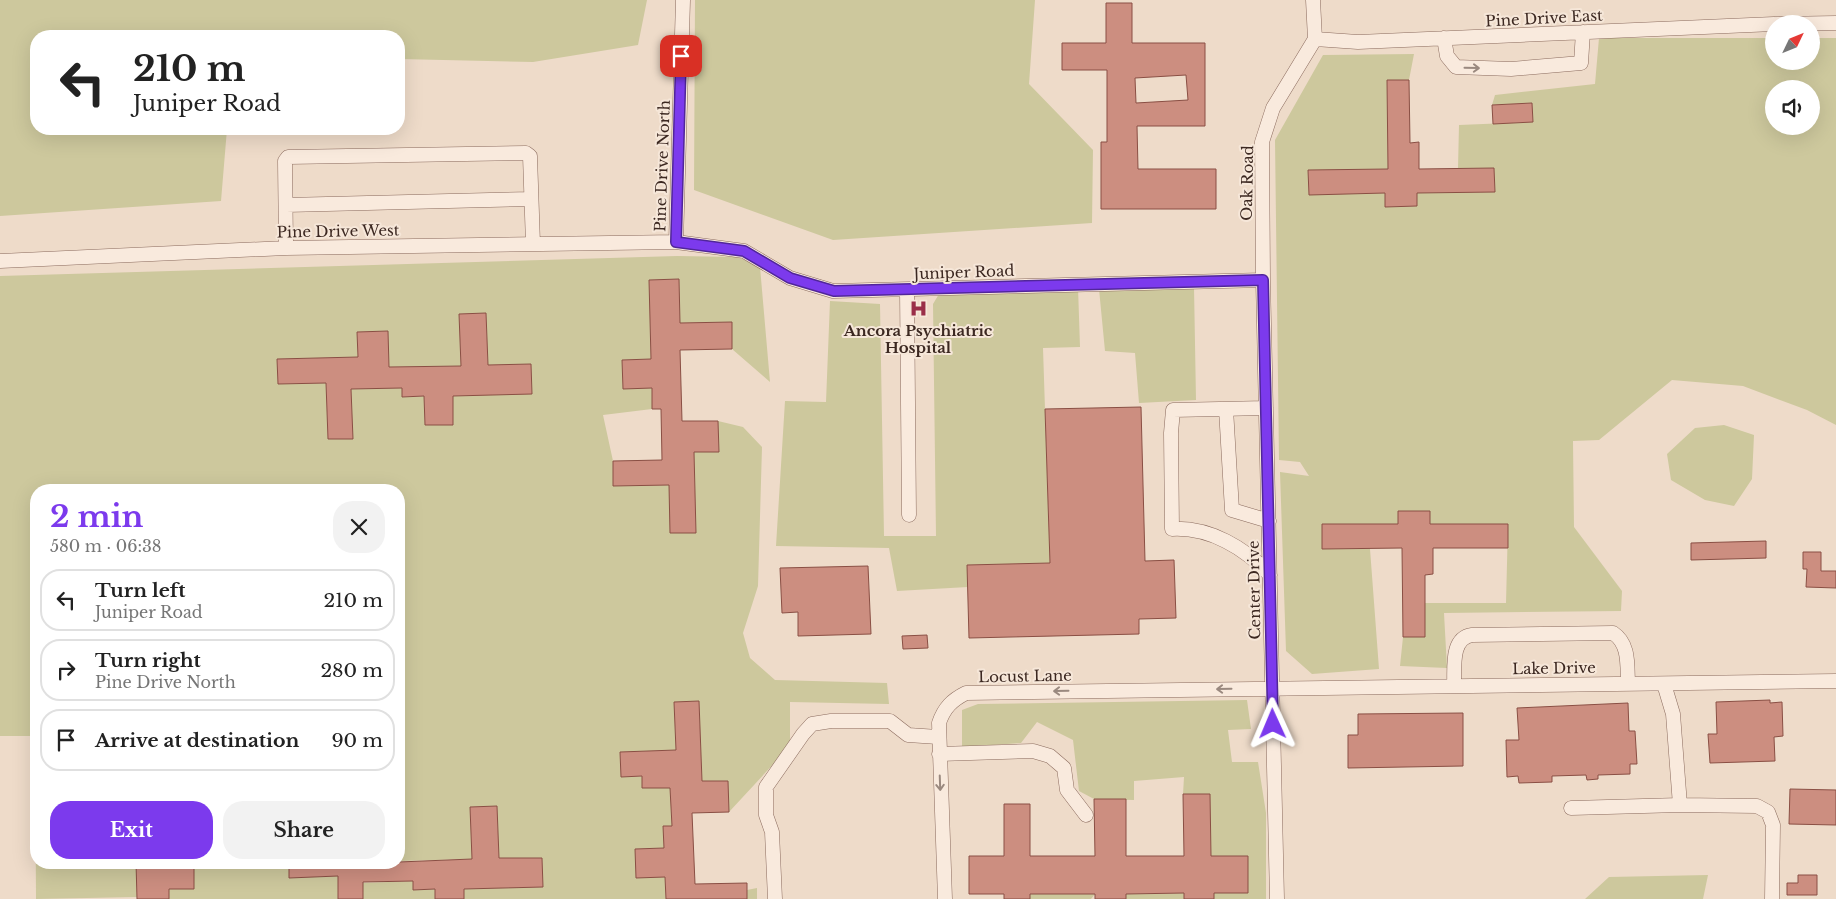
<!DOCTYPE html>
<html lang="en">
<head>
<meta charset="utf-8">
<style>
  :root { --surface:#fff; --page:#f2f2f2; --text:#222; --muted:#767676; --line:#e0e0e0; --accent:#7c3aed }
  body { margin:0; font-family:"Libre Baskerville",serif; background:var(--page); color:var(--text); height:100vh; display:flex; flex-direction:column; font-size:19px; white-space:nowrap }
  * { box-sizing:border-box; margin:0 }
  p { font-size:16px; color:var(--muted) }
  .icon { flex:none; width:28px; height:28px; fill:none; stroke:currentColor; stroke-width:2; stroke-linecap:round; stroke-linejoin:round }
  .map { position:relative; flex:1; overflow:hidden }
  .side { position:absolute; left:30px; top:484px; width:375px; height:385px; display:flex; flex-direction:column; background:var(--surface); border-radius:20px; box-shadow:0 5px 20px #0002 }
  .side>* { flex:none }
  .hud { position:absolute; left:30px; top:30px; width:375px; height:105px; border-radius:20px; box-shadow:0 5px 20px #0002; background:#fff; color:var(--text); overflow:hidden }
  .needle { width:32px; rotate:47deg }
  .buttons { position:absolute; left:1765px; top:15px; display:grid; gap:10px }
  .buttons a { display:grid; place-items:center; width:55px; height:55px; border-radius:50%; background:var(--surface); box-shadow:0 5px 20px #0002; font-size:25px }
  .pin { position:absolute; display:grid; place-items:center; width:42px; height:42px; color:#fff; margin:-21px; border-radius:10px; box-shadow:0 2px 8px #0006 }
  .me { position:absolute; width:55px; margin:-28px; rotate:359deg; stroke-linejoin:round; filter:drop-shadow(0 0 4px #0008) }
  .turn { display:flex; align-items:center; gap:18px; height:105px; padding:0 20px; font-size:22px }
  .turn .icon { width:65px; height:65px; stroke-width:2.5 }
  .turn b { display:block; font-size:35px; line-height:42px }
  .round { display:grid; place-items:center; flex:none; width:52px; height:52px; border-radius:20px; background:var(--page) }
  .summary { display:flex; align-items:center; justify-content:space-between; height:85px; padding:0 20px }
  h1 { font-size:30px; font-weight:700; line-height:38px; color:var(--accent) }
  .cta { display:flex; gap:10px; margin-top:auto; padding:10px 20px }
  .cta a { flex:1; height:58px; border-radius:20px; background:var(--accent); color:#fff; font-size:20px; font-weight:700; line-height:58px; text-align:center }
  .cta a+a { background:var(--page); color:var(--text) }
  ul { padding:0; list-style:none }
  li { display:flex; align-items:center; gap:15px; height:62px; margin:0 10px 8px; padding:0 10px; border:2px solid var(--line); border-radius:20px }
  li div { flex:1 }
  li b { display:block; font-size:19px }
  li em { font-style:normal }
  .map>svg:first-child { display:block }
</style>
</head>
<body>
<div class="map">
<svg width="1836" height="899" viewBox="0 0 1836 899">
  <rect width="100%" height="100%" fill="#eedbc9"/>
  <path fill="#cdc89d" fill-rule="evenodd" d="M0 0H647L638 45 533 62 399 59V36H36V129H227L221 201 0 216Z
    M695 0H1035L1029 84 1093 150 1092 223 833 240 694 190Z
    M1599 38H1774V61H1811V38H1836V425L1807 410 1743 386 1672 380 1599 440 1573 441 1574 527 1622 591 1621 611 1444 613 1447 668 1400 666 1403 637H1425V603H1506L1508 524H1430V511H1399L1398 524 1322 549H1370L1379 669 1312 674 1286 651 1280 472 1309 476 1300 462 1279 460 1275 140 1323 55 1414 54 1409 80H1387L1388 169 1308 171 1309 194 1385 193 1386 207 1417 206V193L1495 192 1494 168H1458L1459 125 1533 122 1532 103 1492 105 1495 95 1595 84ZM1774 89H1811V126H1774Z
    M677 256 738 257 760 267 770 382 732 349V322L680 323 679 279 649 280 651 359 622 360 623 388H652V409L603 415 613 461V486L669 485 696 533 694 452H719L718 421 743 427 762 447 758 586 743 633 750 658 775 680 887 683 889 704 790 702V746L729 812 728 781H702L699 701 674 702 676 750 620 752 621 777 670 775 672 826 664 848 635 849 665 877 666 899H464V889L543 887 542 858H499L497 806 470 807 472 859 400 861 399 490H36V862L136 863 137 897 36 899 35 736H0V276ZM486 313 488 365 531 364 532 393 453 396V424L425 425 424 396 403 397 402 388 351 389 353 438 328 439 326 383 278 384 277 359 358 357 357 332 388 331 389 367 461 366 459 314Z
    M1078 287 1080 347 1043 348 1050 563 968 565V587L897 591 889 548 776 546 785 401 826 402 830 301 880 304 884 536H936L933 304 939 294Z
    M1194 287 1196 400 1139 403 1135 353 1105 351 1099 289Z
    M1724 425 1754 435 1752 479 1734 506 1705 500 1671 480 1667 454 1695 428Z
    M1247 700 1251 729 1228 730 1232 762H1258L1266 813V899H1214V893H1248V856H1211L1210 794H1183L1184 777 1134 781V800L1094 799 1079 791 1073 740 1037 722 1021 743 962 747V710L978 704Z
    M194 863H289V878L338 876V899H169V889H194Z
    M1708 875 1703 899H1585L1609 877Z
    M413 881 414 890 435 889V899H363V883Z
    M757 888V899H747V890Z
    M1184 893V899H1126V894Z
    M1030 894H1095L1091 899H1030Z"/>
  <path fill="#cc8e80" stroke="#8a4f44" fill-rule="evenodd" d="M1106 3H1132V43H1205V126H1137L1138 169H1216V209H1101V142H1107V70H1062V43H1106ZM1186 75 1188 100 1136 103 1135 78Z
    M1387 80H1409L1410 143 1419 142V169L1494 168 1495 192 1417 193V206L1385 207V193L1309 195 1308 170 1388 169Z
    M1532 103 1533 122 1493 124 1492 105Z
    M679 279 680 323 732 322V349L680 350 682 421H718L719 452H694L696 533H670L669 485 613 486V461L662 460 661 409H652V388L623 389 622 360 651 359 649 280Z
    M486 313 488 365 531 364 532 394 453 396V425H425L424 396 402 397V388L351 389 353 439H328L326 383 278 384 277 359 358 357 357 332 388 331 389 367 461 366 459 314Z
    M1141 407 1145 561 1174 560 1176 618 1139 619V634L969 638 967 565 1050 563 1045 409Z
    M1398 511H1430V524H1508V548H1433V574L1425 575V637H1403L1402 548 1322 549V524H1398Z
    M1766 541V558L1691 560V543Z
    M1803 552H1821V571H1836V588L1806 587 1807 569H1803Z
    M868 566 871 634 798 636V612L782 613 780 568Z
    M927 635 928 648 903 649 902 636Z
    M1770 700V703L1782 702 1783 736 1774 737 1775 761 1710 763 1708 734H1717L1716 702Z
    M699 701 702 781H728L729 812 692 813 695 884 747 883V899H666L665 877 636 878 635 849 664 848 663 826H672L670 788H642V776L621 777 620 752 676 750 674 702Z
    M1628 703 1629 731H1635L1637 764H1630V774L1598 775V779L1587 780 1586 775 1552 776V782L1519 783 1518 776 1507 777 1506 740H1519L1517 708Z
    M1463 713V766L1348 768V735H1358V714Z
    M1790 789 1836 790V825L1789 824Z
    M1183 794H1210L1211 856H1248V893H1214V899H1184V893L1126 894V899H1095V894H1030V899H1004V894H969V856H1004V804H1030V856H1095L1094 799H1126V856H1184Z
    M497 806 499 858H542L543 887 464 889V899H435V889L413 890V881L363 882V899H338V876L289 878V862H399L472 859 470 807Z
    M136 862H194V889H169V899H137Z
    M1798 875H1817V895H1787V883H1798Z"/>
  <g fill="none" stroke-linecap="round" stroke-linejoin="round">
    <defs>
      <path id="minor" d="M1313 0 1315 39
        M1777 24 1836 23
        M1444 38 1447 56 1456 67 1511 69 1581 63 1583 32
        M1315 39 1358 42 1774 24
        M286 205 531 199
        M676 242 683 0
        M286 248 285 161 288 157 526 153 530 156 533 244
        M0 261 286 248 676 242 744 251 790 278 833 291 1263 280
        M907 290 909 515
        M1266 408 1173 410 1171 433 1172 529C1210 527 1245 548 1270 575
        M1226 409 1232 510 1269 521
        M1664 684 1673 714 1680 805 1757 806 1768 812 1773 825 1772 899
        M1454 686C1455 669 1450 638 1472 635L1613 633C1630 644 1627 666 1628 684
        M939 754 1033 751 1050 756 1064 768 1067 790 1086 815
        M1571 808 1680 805
        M775 899 772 832 766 815V787L803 734 812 724 831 721H890L908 735 938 737
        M945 899 939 723C944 708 952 700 966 693L1836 681
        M1277 899 1263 280 1262 142 1273 108 1315 39"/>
    </defs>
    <use href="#minor" stroke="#8b6b5e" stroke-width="15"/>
    <use href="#minor" stroke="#f9eadd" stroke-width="14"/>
  </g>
  <defs><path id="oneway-shaft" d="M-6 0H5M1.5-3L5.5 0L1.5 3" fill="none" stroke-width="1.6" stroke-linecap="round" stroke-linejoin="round" transform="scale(1.25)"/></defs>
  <g stroke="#9a897f">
    <use href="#oneway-shaft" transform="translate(1472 68) rotate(1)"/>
    <use href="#oneway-shaft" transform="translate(1224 689) rotate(179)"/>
    <use href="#oneway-shaft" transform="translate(1061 691) rotate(179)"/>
    <use href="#oneway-shaft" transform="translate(940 783) rotate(88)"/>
  </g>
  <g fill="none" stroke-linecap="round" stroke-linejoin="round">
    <defs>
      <path id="route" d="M681 56 676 242 744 251 790 278 834 291 1263 280 1273 724"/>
    </defs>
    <use href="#route" stroke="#51269a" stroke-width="12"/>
    <use href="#route" stroke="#7c3aed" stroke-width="9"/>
  </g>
  <defs>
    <symbol id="hospital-bare" viewBox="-9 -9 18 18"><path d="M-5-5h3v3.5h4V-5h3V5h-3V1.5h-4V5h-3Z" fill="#9a2e48" stroke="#f6e7d9" stroke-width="2.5" paint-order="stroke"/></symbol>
  </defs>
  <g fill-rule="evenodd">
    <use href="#hospital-bare" x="906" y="296" width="25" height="25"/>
  </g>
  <g text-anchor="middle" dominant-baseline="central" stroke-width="4" stroke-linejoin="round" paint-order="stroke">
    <g font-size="15" fill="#3c2821" stroke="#f6e7d9">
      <text transform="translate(1544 18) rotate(-3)">Pine Drive East</text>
      <text transform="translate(662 166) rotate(-88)">Pine Drive North</text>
      <text transform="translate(1247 183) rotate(-89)">Oak Road</text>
      <text transform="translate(338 231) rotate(-1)">Pine Drive West</text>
      <text transform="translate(964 272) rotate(-2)">Juniper Road</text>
      <text transform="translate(1254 590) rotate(-91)">Center Drive</text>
      <text transform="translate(1554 668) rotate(-1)">Lake Drive</text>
      <text transform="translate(1025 676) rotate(-1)">Locust Lane</text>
    </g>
    <g font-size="15" font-weight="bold" fill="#3c2821" stroke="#f6e7d9">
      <text x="918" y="330">Ancora Psychiatric<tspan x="918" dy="17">Hospital</tspan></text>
    </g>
  </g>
</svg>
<div class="buttons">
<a><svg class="needle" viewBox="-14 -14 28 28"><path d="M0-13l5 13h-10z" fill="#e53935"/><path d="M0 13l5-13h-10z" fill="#767676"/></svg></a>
<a><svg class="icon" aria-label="sound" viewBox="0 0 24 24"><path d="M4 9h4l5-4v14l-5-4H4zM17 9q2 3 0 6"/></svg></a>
</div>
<div class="pin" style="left:681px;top:56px;background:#d93025"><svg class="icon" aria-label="arrive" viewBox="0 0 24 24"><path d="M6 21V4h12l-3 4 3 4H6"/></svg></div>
<svg class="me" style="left:1273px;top:724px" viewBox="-20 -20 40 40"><path d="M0-17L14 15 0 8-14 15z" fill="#7c3aed" stroke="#fff" stroke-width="4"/></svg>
<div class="hud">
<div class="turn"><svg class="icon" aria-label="left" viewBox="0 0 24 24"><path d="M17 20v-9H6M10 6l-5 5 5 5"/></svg><div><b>210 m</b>Juniper Road</div></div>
</div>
<section class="side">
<div class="summary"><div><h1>2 min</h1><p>580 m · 06:38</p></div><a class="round"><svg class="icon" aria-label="close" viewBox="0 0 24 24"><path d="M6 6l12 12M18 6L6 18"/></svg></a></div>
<ul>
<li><svg class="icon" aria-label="left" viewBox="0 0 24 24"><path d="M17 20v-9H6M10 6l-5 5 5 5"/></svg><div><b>Turn left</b><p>Juniper Road</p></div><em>210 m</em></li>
<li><svg class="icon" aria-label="right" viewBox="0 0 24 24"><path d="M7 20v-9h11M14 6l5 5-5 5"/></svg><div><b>Turn right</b><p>Pine Drive North</p></div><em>280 m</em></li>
<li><svg class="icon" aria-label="arrive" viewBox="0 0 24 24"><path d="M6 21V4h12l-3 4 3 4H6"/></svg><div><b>Arrive at destination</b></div><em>90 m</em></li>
</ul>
<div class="cta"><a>Exit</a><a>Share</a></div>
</section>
</div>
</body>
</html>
